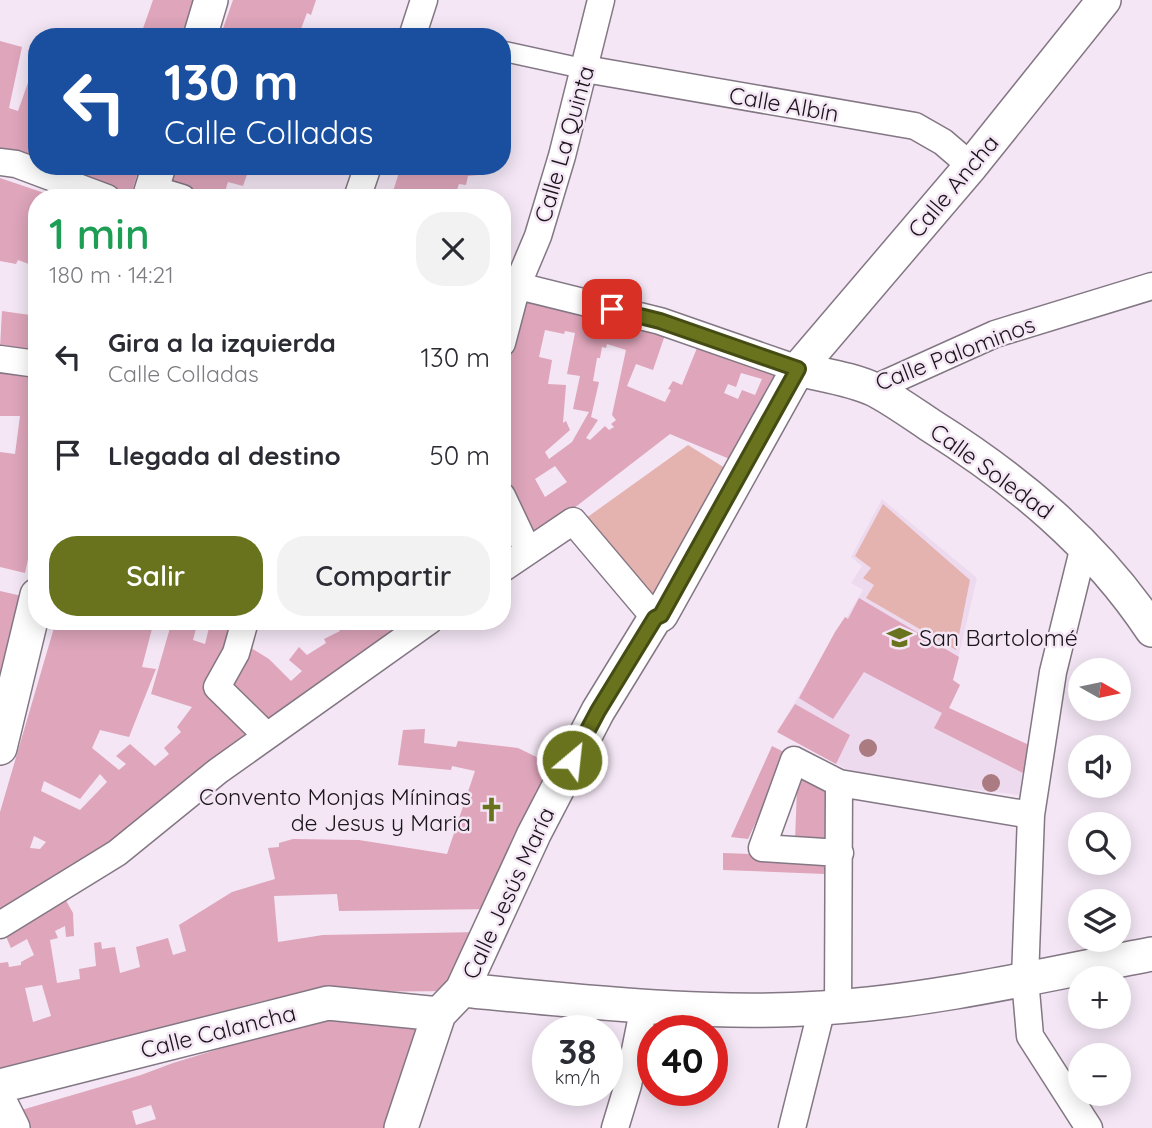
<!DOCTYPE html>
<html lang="es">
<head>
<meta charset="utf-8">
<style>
  :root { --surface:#fff; --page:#f2f2f3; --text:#2b2b33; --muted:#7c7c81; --accent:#69731d }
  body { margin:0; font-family:Quicksand,sans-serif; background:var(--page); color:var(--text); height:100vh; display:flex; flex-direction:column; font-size:26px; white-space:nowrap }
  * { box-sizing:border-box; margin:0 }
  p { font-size:23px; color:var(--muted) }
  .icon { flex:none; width:38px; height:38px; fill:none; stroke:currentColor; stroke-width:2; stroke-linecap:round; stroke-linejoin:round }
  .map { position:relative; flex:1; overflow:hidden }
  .panel { position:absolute; left:28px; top:189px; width:483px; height:441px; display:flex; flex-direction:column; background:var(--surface); border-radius:28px; box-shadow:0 4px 18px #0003 }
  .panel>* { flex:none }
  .hud { position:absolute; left:28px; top:28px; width:483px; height:147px; border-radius:28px; box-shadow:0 4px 18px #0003; background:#1a4fa0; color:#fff; overflow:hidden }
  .needle { width:46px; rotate:99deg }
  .fabs { position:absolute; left:1068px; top:658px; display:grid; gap:14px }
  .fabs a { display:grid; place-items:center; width:63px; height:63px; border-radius:50%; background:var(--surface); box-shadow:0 4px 18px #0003; font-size:35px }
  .speed { position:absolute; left:532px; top:1015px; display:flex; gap:14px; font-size:35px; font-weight:700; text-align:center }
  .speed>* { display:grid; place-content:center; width:91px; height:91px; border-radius:50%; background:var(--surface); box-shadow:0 4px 18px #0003; line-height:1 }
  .speed small { font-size:18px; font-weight:400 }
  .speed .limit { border:10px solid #d22; background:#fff; color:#111 }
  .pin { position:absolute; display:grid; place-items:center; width:60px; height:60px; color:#fff; margin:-30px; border-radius:14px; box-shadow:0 4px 10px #0006 }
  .me { position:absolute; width:77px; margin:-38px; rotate:28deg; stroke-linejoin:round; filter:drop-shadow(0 0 5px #0008) }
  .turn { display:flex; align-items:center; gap:24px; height:147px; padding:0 21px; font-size:32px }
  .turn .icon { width:91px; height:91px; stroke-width:2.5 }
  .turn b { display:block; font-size:49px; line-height:60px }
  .round { display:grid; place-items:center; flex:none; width:74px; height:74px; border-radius:28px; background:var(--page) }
  .headline { display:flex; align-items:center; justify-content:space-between; height:119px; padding:0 21px }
  h1 { font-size:42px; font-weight:600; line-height:52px; color:#1e9e55 }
  .button { display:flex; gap:14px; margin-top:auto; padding:14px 21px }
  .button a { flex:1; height:80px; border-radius:28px; background:var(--accent); color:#fff; font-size:28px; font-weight:600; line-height:80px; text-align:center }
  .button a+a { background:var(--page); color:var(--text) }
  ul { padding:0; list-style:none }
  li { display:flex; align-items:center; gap:21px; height:98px; padding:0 21px }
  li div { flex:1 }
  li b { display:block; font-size:26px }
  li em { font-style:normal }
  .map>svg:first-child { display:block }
</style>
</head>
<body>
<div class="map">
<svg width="1152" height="1128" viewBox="0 0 1152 1128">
  <rect width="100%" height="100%" fill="#f4e6f5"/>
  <path fill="#eedaef" d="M882 499 977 578 953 680 960 685 949 708 1029 745 1021 795 859 776 777 732 863 590 851 583 862 566 851 557Z"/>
  <path fill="#e4b3af" d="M688 445 733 473 654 594 636 587 582 521Z
    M883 504 970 580 956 650 866 598 874 585 863 578 871 568 855 556Z"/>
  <path fill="#dea5bb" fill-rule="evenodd" d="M153 0H196L183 37H140Z
    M233 0H316L311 15 307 13 298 37H220Z
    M0 41 22 47 9 108 18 111 31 74 37 76V165L0 157Z
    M41 166H140L130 197Z
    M175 166H250L243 186 228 182 223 198H206L169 186Z
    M401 166H482L479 175 468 176 466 185 459 184 454 198H391Z
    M0 178 56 197 37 198V267L18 260 16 264 0 261Z
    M522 296 666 332 653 370 636 364 627 386 665 402 671 390 668 389 673 381 682 385 699 343 782 370 732 460 670 434 534 539 508 486 502 467 503 390ZM545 330 564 334 565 331 575 333 567 374 580 376 573 409 589 412 572 442 549 459 545 452 570 430 566 421 563 423 566 385 548 384 552 360 539 357ZM607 344 626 350 612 415 616 420 611 424 614 427 609 430 605 426 590 440 586 438 598 420 591 417 599 382 593 381 597 358H600L602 347 606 348ZM741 373 762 379 755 395 742 390 738 399 724 393 728 384 736 387ZM555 466 567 482 545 497 535 479Z
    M2 311 37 316V356L0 348Z
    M0 368 37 371V530L34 531 25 573 0 567V452L15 454 20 416H0Z
    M0 591 22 596 1 677H0Z
    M859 598 959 657 953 680 960 685 949 708 1029 745 1025 774 934 728 942 713 864 672 833 719 799 698 835 632 845 617 848 619Z
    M56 621H154L142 667 156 669 129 737 100 730 92 748 119 770 126 764 116 756 130 744 155 766 169 754 164 748 181 732 177 727 192 707 151 694 172 621H242L213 688 256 735 158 812 0 914V812ZM197 625 209 628 205 644 193 640ZM100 774 107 782 80 810 41 791 44 781 80 799ZM34 836 46 842 40 849 30 848Z
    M343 621H417L265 724 229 689 251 648 269 659 291 681 302 671 289 660 299 647 307 655 326 643 324 639 340 631 337 626Z
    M795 704 850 735 836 764 777 732Z
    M425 729 424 743 456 747 458 741 518 748 549 763 492 909 339 911 337 894 274 896 278 942 323 935 480 932 458 991 328 992 263 1001 0 1071V963L8 962 9 967 21 965V962L34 955 27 939 11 948 4 932 64 897 73 913 74 936 66 937 65 926 55 931 58 938 50 940 57 983 80 979 79 969 96 966 94 943 101 942 102 949 115 947 120 973 140 967 136 947 168 938 173 955 186 951 179 925 232 892 275 879 268 848 279 847V843L293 839 359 840 447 854 475 771 452 766 451 770 398 765 403 730ZM42 985 51 1016 33 1022 25 988Z
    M772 746 788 754 748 839 731 837Z
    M805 775 831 789 828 843 795 841 797 788Z
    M723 853 826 857 825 874 723 870Z
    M315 1020H388L419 1028 386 1128H23L18 1111 141 1075 173 1063ZM151 1105 156 1119 136 1125 132 1111Z"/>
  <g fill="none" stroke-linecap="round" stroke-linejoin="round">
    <defs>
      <path id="pedestrian" d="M502 51 585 69"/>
      <path id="minor" d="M412 37 424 0
        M585 69 915 126 943 142 971 166
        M0 162 16 164 107 198
        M152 189 182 198
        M357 198 368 166
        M502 282 660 321 798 369
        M502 343 517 286 538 236 562 156 601 0
        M0 359 37 364
        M873 389 995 334 1152 286
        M502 496 528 551
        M1084 546 1053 672 1031 815 1025 979 1030 1036 1089 1128
        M502 569 573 521 655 618
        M245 621 236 653 217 687 267 736
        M840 853 762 848 794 760 839 783 1031 815
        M0 925 117 853 218 771 429 621
        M838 1007 839 783
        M615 1128 628 1085 644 1006
        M792 1128 822 1008"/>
      <path id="tertiary" d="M200 37 211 0
        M149 198 159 166
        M798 369C822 375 853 379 875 390 894 400 912 413 930 425 1016 479 1095 544 1152 630
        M0 748 37 595
        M462 990C582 1001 702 1016 822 1008 934 1001 1043 975 1152 954
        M0 1086 328 1003 439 1014
        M0 1102 13 1128
        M401 1128 439 1014 462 990 534 834 598 711 655 618 661 615 798 369 971 166 1104 0"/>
    </defs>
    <use href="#pedestrian" stroke="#837784" stroke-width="22"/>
    <use href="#minor" stroke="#837784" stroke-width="29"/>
    <use href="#tertiary" stroke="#837784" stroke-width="36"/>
    <use href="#pedestrian" stroke="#fff" stroke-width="19"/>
    <use href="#minor" stroke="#fff" stroke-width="26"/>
    <use href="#tertiary" stroke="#fff" stroke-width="33"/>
  </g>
  <g fill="#aa7c82">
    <circle cx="868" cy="748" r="9"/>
    <circle cx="991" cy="783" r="9"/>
  </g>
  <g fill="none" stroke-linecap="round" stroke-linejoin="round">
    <defs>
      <path id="route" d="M572 760 598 711 655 618 661 615 798 369 660 321 612 309"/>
    </defs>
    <use href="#route" stroke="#444b13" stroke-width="18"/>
    <use href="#route" stroke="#69731d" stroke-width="12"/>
  </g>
  <defs>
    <symbol id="school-bare" viewBox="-9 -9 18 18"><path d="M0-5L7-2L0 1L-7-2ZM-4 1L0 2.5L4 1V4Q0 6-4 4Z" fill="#69731d" stroke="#f4e6f5" stroke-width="2.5" paint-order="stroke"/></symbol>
    <symbol id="church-bare" viewBox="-9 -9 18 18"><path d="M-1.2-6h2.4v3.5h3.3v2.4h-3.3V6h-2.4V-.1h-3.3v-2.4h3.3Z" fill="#69731d" stroke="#f4e6f5" stroke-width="2.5" paint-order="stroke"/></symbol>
  </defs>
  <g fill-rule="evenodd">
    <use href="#school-bare" x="882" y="620" width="35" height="35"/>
    <use href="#church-bare" x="474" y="792" width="35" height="35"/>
  </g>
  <g text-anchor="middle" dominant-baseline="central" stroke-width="5" stroke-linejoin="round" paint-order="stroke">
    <g font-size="23" fill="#1a151a" stroke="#f4e6f5">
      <text transform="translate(784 104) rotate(10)">Calle Albín</text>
      <text transform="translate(564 144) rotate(-74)">Calle La Quinta</text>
      <text transform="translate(953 186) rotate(-50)">Calle Ancha</text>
      <text transform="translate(955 353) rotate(-21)">Calle Palominos</text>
      <text transform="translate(992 471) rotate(36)">Calle Soledad</text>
      <text transform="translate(508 893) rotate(-65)">Calle Jesús María</text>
      <text transform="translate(218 1031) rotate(-14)">Calle Calancha</text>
    </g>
    <g font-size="23" fill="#1a151a" stroke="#f4e6f5" text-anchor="start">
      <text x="919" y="637">San Bartolomé</text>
      <text x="471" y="796" text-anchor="end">Convento Monjas Míninas<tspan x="471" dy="26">de Jesus y Maria</tspan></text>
    </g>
  </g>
</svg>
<div class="fabs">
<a><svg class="needle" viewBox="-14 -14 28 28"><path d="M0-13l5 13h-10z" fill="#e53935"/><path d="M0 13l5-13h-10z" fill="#7c7c81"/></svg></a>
<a><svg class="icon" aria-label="sound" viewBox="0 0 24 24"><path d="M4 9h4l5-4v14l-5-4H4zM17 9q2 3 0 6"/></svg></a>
<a><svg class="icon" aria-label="search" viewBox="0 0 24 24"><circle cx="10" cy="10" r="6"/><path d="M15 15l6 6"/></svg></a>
<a><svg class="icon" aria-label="layers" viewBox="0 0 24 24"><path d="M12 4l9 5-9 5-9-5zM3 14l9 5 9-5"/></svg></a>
<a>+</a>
<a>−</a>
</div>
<div class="speed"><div>38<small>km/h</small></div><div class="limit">40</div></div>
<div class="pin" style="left:612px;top:309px;background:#d93025"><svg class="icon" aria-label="arrive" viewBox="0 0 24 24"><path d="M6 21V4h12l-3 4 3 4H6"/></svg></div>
<svg class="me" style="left:572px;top:760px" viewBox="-20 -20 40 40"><circle r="17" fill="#69731d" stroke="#fff" stroke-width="3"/><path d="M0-11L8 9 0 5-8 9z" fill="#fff"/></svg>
<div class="hud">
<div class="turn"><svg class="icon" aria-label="left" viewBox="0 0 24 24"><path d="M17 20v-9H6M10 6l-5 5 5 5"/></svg><div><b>130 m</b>Calle Colladas</div></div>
</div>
<section class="panel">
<div class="headline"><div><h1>1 min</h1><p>180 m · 14:21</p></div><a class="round"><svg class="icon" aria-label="close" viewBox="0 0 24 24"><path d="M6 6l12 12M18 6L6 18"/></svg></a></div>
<ul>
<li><svg class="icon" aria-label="left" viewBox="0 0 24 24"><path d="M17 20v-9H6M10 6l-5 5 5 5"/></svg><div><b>Gira a la izquierda</b><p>Calle Colladas</p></div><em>130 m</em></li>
<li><svg class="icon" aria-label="arrive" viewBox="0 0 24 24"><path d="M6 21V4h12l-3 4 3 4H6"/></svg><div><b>Llegada al destino</b></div><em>50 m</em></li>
</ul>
<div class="button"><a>Salir</a><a>Compartir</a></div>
</section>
</div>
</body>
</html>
